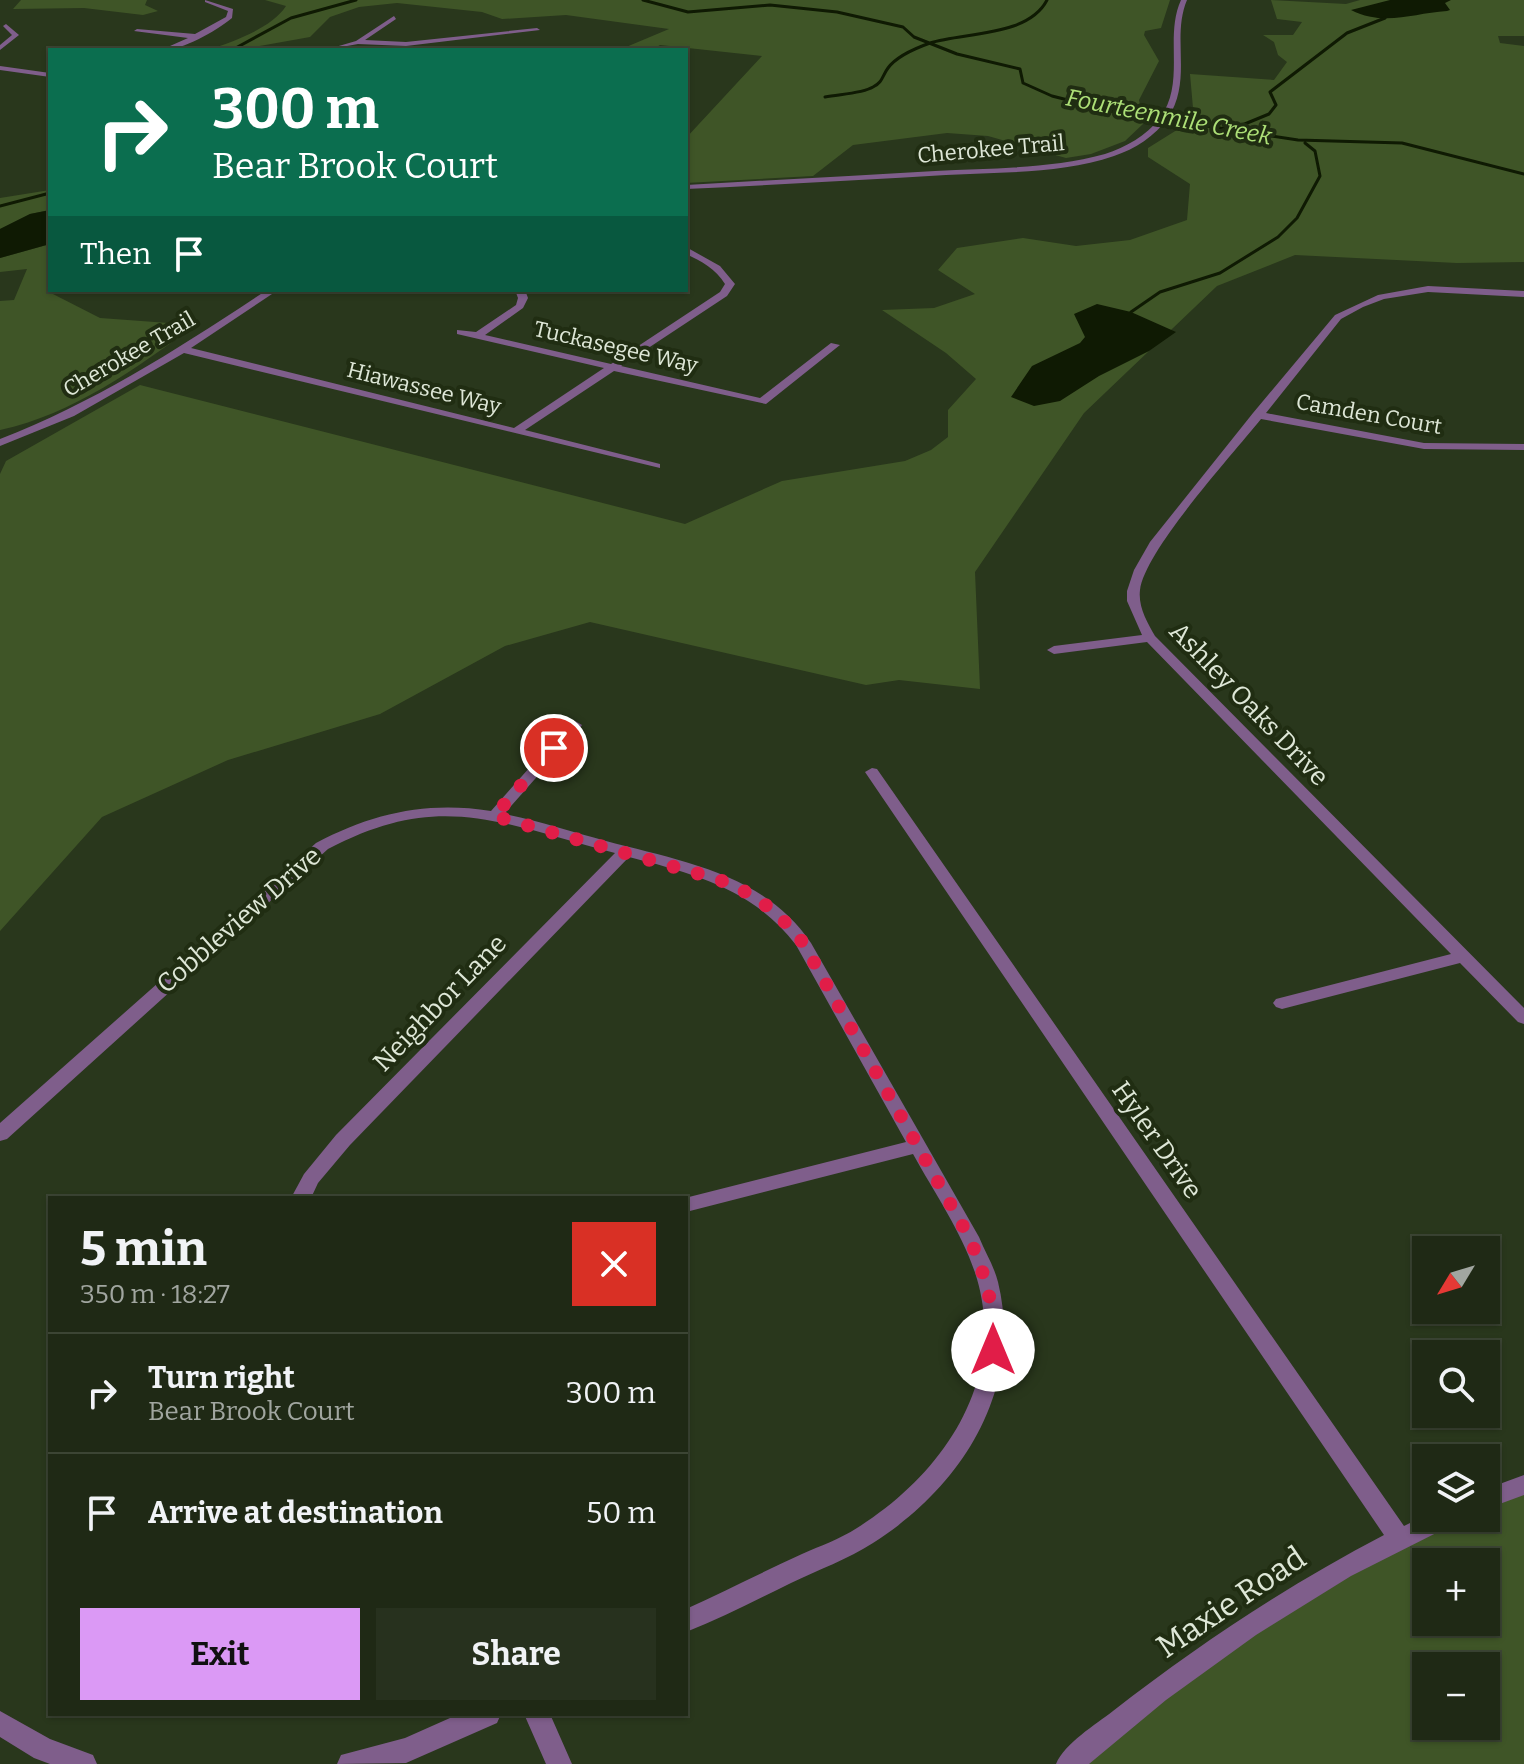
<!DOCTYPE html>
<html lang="en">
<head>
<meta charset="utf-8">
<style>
  :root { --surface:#1f2915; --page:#27311e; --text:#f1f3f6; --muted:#a1a6a0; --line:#3c4534; --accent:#db99f5 }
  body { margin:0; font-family:Bitter,serif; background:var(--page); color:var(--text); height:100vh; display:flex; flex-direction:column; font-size:30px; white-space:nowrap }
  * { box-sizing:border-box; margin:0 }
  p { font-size:26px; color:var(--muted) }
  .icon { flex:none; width:44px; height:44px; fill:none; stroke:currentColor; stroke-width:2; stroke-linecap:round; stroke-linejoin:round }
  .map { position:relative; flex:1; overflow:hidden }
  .details { position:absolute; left:48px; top:1196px; width:640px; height:520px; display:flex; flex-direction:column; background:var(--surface); border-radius:0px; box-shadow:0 2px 6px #0004,0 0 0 2px var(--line) }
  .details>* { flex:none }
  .guide { position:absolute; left:48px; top:48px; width:640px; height:244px; border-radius:0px; box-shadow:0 2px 6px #0004,0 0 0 2px var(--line); background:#0b6e4f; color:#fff; overflow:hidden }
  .needle { width:52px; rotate:232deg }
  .tools { position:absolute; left:1412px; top:1236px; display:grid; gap:16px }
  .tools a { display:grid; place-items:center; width:88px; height:88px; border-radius:0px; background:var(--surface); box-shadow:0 2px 6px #0004,0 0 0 2px var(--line); font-size:40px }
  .pin { position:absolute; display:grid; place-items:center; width:68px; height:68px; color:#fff; margin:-34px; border:4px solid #fff; border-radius:50%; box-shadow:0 2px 8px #0007 }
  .me { position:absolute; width:88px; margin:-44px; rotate:0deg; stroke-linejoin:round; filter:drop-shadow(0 0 6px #0008) }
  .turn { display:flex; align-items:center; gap:28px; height:168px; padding:0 32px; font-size:36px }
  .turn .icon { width:104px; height:104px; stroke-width:2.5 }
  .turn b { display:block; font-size:56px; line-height:68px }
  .then { display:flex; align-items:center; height:76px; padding:0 32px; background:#0003; gap:16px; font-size:30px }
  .round { display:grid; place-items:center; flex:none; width:84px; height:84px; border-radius:0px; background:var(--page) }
  .overview { display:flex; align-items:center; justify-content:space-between; height:136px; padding:0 32px }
  h1 { font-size:48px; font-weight:700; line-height:60px }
  .primary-button { display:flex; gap:16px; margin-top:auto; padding:16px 32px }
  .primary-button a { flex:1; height:92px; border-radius:0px; background:var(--accent); color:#111; font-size:32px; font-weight:700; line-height:92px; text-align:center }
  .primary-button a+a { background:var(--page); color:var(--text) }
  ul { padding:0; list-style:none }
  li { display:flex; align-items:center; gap:24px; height:120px; padding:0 32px; border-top:2px solid var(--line) }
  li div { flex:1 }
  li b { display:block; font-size:30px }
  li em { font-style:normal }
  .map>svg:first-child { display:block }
</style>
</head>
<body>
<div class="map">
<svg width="1524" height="1764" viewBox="0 0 1524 1764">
  <rect width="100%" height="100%" fill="#29371c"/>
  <path fill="#3f5527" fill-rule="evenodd" d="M21 0H147L145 5 158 11 143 15 84 8 13 9Z
    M265 0H1170L1161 28 1145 31 1144 35 1159 61 1139 100 1144 123 1125 141 1091 154 1066 158 988 136 947 133 853 145 813 176 686 183V138L762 56 660 45 652 50H619L669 29 566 15 502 19 482 12 397 3 359 7 330 17 310 37 237 50H209C233 41 271 29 286 6Z
    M1271 0 1346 4 1360 0H1524V36H1498L1500 43 1524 46V262L1457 263 1295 255 1217 286 1084 413 975 572 980 689 899 680 866 685 590 622 505 646 380 714 228 760 102 817 0 931V474L6 461 140 385 685 524 782 481 905 461 931 450 948 437V410L976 379 946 353 882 310 934 308 975 294 938 270 957 248 1023 238 1076 246 1130 240 1187 220 1190 184 1148 157V148L1180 128 1193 108 1190 74 1274 80 1287 62 1278 55 1274 42 1263 35H1293L1302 22 1277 19Z
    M50 190V210L30 214 0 229V198Z
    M50 244V290H54L51 293 100 318 196 325C136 368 74 414 0 430V301L14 300 27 269 0 272V258Z
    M1524 1485V1764H1069L1130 1712 1444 1518H1486V1499ZM1426 1562H1486V1622H1426ZM1426 1666H1486V1726H1426Z"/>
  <path fill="#0f1a03" d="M1390 0H1451L1445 3 1450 10 1447 11C1413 13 1385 27 1351 10Z
    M50 210V244L0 258V229L30 214Z
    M1097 304 1131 312 1176 332 1149 351 1099 376 1060 401 1034 406 1011 397 1032 366 1080 343 1085 337 1074 314Z"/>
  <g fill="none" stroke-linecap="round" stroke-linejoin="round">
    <path stroke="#0f1a03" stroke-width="3" d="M643 0 688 12 770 5 837 12 903 27 914 37 957 54 1020 69 1023 83 1052 96 1115 112 1298 140 1402 143 1524 174
      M232 50 291 18 356 0
      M825 97C839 94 861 94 873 87 883 82 882 76 888 68 896 57 916 48 930 43 964 32 1028 37 1047 0
      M1235 128 1269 114 1276 105 1270 92 1347 33 1385 18
      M0 206 50 193
      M1131 312 1160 292 1220 273 1278 237 1297 218 1320 176 1315 151 1305 143"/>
    <path fill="#7f5e8b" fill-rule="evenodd" d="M205 0 233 9 232 18C214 32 184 50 161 50L188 38 134 31 137 29 195 34 226 17 228 11 205 2Z
      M1181 0H1187C1171 38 1193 79 1168 118 1155 136 1135 149 1114 156 1061 174 1002 172 946 175 860 180 773 185 686 189V185C769 180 852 176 935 171 992 168 1050 169 1105 154 1126 147 1146 136 1160 118 1186 82 1164 37 1181 0Z
      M394 16 396 19 365 40 406 42 537 28 540 30 406 46 358 44 325 50 356 41Z
      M6 24 19 35 0 50V45L12 35 3 26Z
      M0 66 50 73V77L0 70Z
      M686 247 720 266 735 284 727 296 621 366 760 398 831 343 840 345 766 404 614 371 525 430 660 464V468L184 353 74 416 0 446V439C96 402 181 347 267 290H278L191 348 514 428 604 368 457 334V330L476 332 516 305 518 298 515 290H525L528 298 523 308 485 335 611 364 720 292 725 284C716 269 701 261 686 254Z
      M1428 286 1524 291V297L1428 292 1384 299 1363 307 1341 319 1266 413 1424 443 1524 444V450L1424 449 1261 419C1233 454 1145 550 1140 590 1138 607 1147 622 1155 636L1524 1008V1024L1518 1022 1460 963 1282 1009 1276 1007 1273 1003 1276 999 1451 954 1147 642 1054 654 1047 650 1054 646 1142 635 1127 601V591L1134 570 1150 542 1253 413 1335 315 1378 295Z
      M575 721 582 725 580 728 504 814C539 821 572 832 606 841 681 861 765 874 811 943L979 1237C985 1252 994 1266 998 1282 1024 1389 962 1487 873 1543 848 1559 818 1570 791 1583 756 1600 722 1618 686 1632V1609C725 1591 763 1572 802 1554 820 1546 840 1539 857 1528 942 1475 1007 1382 977 1279 964 1235 935 1194 913 1154L686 1212 685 1198 906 1142 796 945C753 889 695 874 629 857L350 1145 318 1183 311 1198H291L304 1174 336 1135 615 853C501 824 441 789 328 849L7 1139 0 1141V1123L316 843C373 813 427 801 491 811L570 722Z
      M872 768 877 769 1404 1526 1426 1515V1518H1456L1452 1525 1351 1576 1256 1635 1166 1700 1089 1764H1056C1065 1743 1095 1725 1113 1711 1199 1644 1288 1585 1384 1535L865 772Z
      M1524 1475V1495L1486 1509V1489Z
      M0 1711 50 1739 93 1755 97 1764H50L34 1758 0 1737Z
      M459 1714H501L497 1723 406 1763 337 1764 341 1755 405 1738Z
      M524 1714H550L572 1764H546Z"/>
  </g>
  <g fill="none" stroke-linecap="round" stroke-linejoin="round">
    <path stroke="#e11d48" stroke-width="14" stroke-dasharray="0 25.2" d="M554 748 494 816 717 879C754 893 779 912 803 943L969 1237C985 1275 996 1308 993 1350"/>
  </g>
  <g text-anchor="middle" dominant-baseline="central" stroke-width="8" stroke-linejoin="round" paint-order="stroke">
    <g font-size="22" fill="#dee7d7" stroke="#202d12">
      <text transform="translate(991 149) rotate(-5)">Cherokee Trail</text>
      <text transform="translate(616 347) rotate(13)">Tuckasegee Way</text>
      <text transform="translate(129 354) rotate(-30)">Cherokee Trail</text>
      <text transform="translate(424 388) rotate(14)">Hiawassee Way</text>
      <text transform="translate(1369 414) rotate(10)">Camden Court</text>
    </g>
    <g font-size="24" font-style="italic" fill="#ade077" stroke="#202d12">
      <text transform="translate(1169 117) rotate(11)">Fourteenmile Creek</text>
    </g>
    <g font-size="26" fill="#dee7d7" stroke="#202d12">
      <text transform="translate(1249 704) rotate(46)">Ashley Oaks Drive</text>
      <text transform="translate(239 920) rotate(-41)">Cobbleview Drive</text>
      <text transform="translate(440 1003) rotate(-46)">Neighbor Lane</text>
      <text transform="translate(1157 1140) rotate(55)">Hyler Drive</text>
    </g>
    <g font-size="32" fill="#dee7d7" stroke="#202d12">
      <text transform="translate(1231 1602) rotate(-34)">Maxie Road</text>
    </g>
  </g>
</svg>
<div class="tools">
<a><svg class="needle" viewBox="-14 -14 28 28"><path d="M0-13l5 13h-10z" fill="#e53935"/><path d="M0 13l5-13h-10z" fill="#a1a6a0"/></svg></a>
<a><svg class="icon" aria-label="search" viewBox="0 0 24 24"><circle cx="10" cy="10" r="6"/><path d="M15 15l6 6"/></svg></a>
<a><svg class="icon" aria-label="layers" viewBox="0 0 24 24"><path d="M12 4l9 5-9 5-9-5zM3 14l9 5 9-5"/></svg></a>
<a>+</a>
<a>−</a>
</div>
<div class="pin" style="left:554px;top:748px;background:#d93025"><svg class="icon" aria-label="arrive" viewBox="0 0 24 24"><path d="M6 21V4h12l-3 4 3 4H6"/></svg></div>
<svg class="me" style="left:993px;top:1350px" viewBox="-20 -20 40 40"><circle r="19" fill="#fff"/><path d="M0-13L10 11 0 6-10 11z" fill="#e11d48"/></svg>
<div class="guide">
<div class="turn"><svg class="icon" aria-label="right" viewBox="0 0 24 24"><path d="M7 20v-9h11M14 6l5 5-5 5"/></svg><div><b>300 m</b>Bear Brook Court</div></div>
<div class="then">Then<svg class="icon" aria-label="arrive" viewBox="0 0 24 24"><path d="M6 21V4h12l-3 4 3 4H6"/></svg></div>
</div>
<section class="details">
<div class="overview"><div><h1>5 min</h1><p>350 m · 18:27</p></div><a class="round" style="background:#d93025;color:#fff"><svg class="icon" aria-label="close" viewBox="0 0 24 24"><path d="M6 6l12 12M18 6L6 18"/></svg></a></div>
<ul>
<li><svg class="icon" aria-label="right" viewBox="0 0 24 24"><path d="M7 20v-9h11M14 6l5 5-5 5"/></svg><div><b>Turn right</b><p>Bear Brook Court</p></div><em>300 m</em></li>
<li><svg class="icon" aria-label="arrive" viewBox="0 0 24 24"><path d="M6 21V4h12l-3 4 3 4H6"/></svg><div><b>Arrive at destination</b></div><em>50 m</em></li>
</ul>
<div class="primary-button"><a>Exit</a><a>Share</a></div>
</section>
</div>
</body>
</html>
